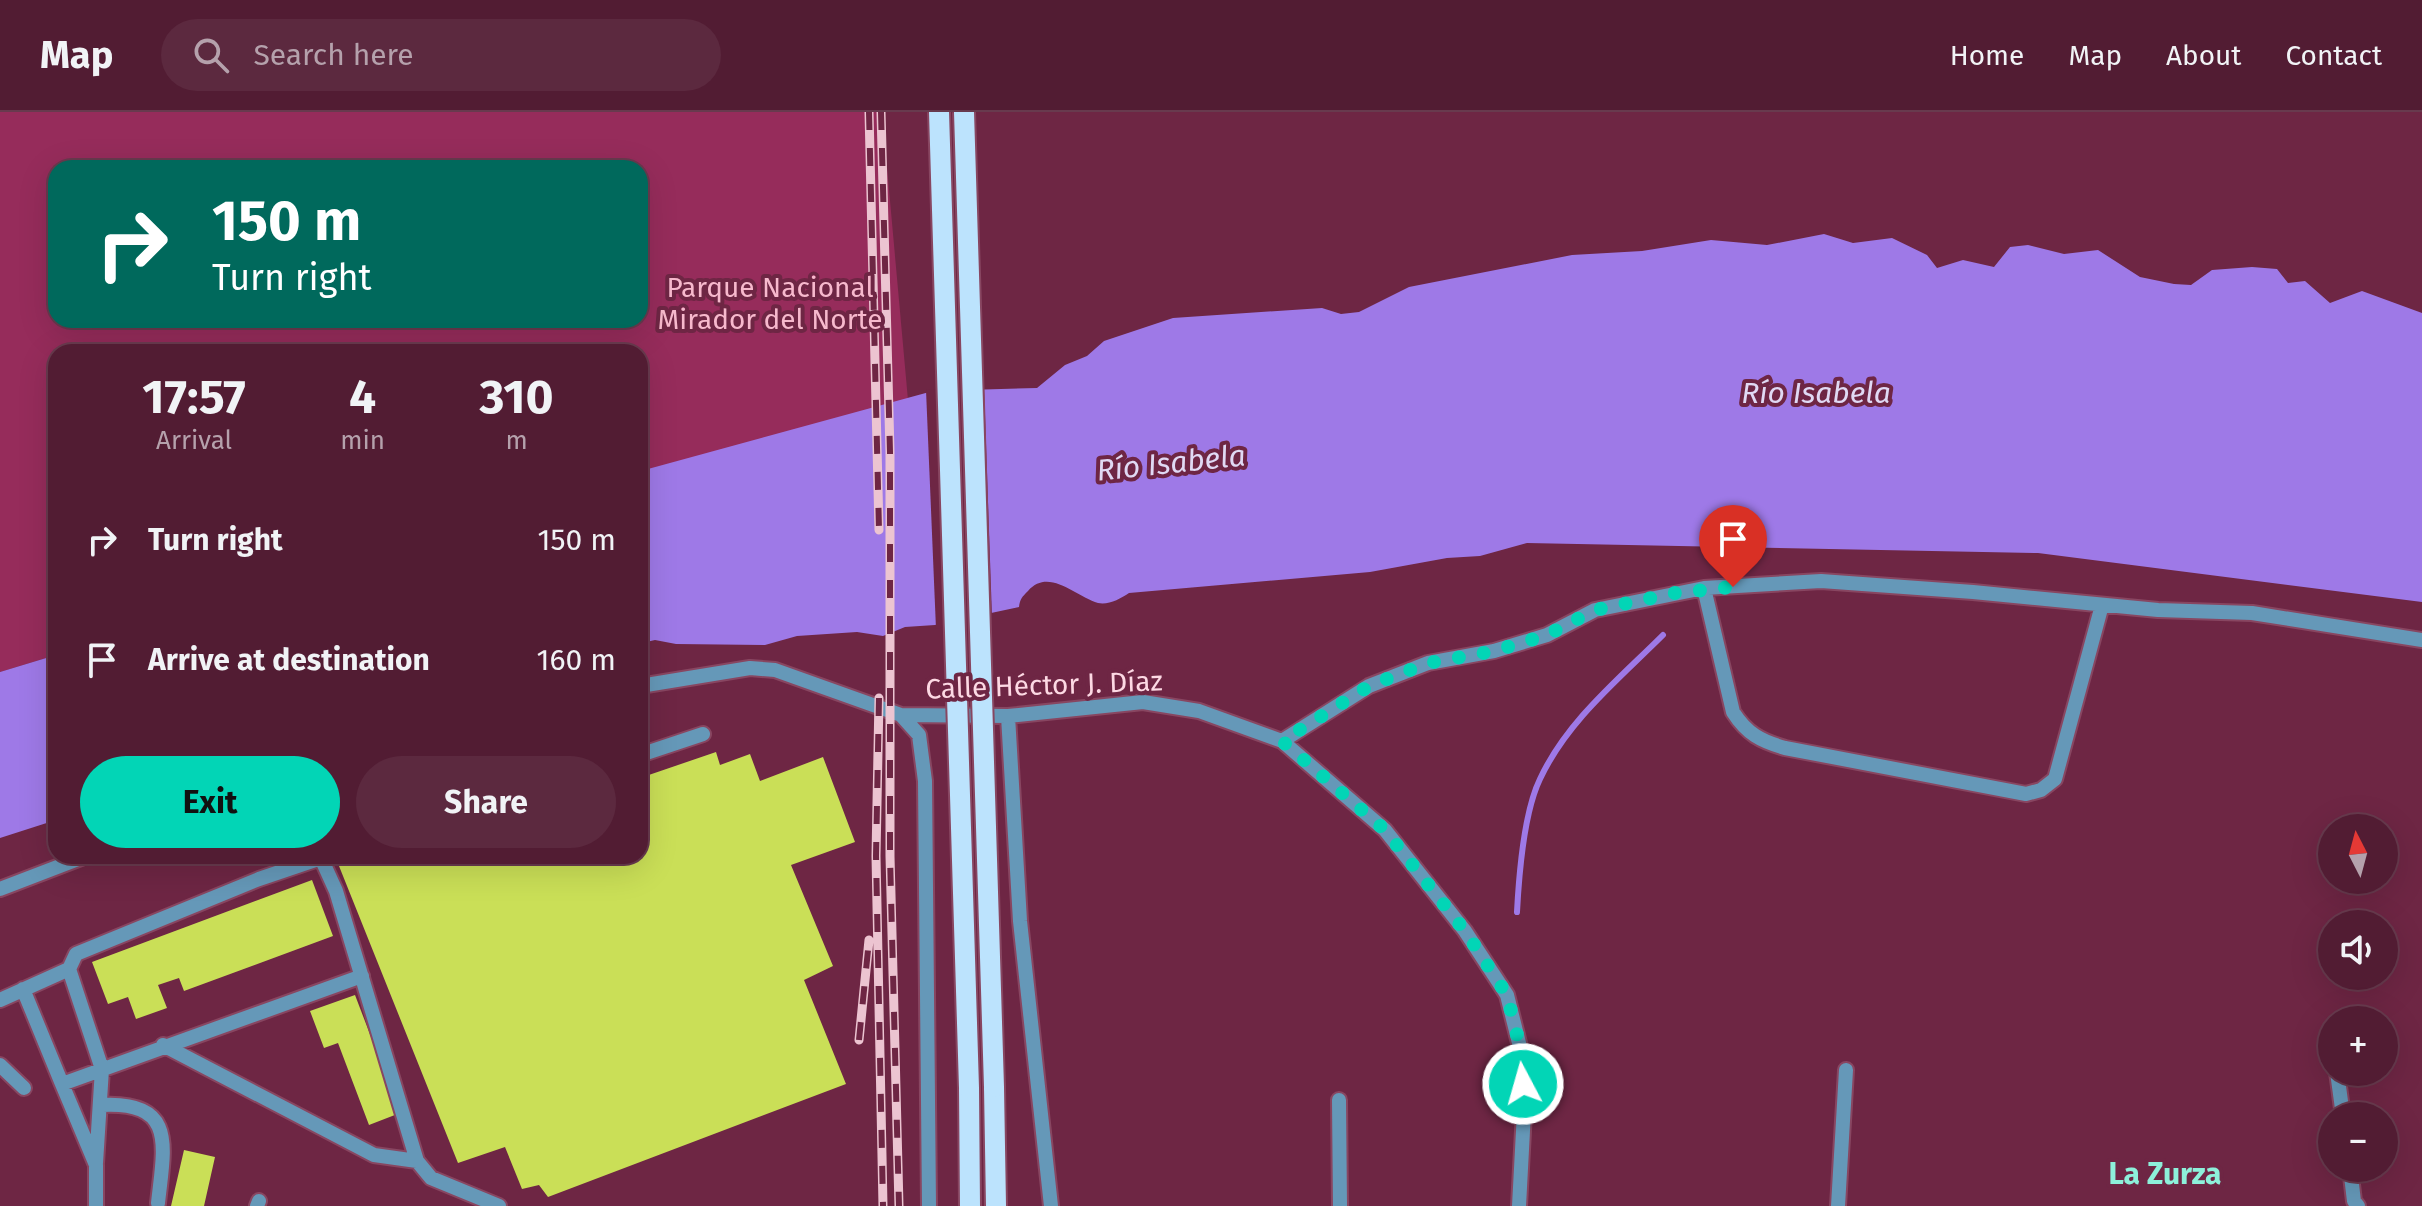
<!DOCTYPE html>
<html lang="en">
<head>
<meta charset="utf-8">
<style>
  :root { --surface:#521c33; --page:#5c293f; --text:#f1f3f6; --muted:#b5a1ac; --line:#683a4e; --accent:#02d5b6 }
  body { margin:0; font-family:"Fira Sans",sans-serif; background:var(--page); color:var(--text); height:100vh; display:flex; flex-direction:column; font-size:30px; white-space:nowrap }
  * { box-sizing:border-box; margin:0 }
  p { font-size:26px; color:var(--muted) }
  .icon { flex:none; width:44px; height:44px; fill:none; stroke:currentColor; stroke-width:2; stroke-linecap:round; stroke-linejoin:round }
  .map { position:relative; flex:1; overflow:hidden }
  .side { position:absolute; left:48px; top:232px; width:600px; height:520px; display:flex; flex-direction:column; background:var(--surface); border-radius:24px; box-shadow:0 8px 32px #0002,0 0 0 2px var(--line) }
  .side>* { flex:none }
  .top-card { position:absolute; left:48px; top:48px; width:600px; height:168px; border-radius:24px; box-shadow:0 8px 32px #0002,0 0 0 2px var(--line); background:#00695c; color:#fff; overflow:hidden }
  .needle { width:52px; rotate:354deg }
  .fabs { position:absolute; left:2318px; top:702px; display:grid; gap:16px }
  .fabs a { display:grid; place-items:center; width:80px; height:80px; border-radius:50%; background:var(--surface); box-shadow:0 8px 32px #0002,0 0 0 2px var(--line); font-size:40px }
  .pin { position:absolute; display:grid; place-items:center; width:68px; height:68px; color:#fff; margin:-82px -34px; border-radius:50% 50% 50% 0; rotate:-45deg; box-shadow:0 0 8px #0007 }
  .pin .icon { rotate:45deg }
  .me { position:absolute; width:88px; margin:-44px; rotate:354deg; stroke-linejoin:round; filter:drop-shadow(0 0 6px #0008) }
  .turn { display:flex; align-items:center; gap:28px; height:168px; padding:0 32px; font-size:36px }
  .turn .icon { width:104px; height:104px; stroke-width:2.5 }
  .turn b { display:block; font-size:56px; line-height:68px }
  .eta { display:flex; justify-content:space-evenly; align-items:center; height:136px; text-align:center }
  .eta b { font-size:48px; font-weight:700; line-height:56px }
  .primary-button { display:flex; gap:16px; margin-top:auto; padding:16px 32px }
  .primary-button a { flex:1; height:92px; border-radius:48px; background:var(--accent); color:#111; font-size:32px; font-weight:700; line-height:92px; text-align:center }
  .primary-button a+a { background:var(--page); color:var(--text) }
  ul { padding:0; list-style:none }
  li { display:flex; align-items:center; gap:24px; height:120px; padding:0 32px }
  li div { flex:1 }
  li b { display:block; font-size:30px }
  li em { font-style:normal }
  header { display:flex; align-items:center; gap:48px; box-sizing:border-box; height:112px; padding:0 40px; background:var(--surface); border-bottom:2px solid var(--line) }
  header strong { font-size:38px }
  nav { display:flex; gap:44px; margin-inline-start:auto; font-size:28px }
  .search { width:560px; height:72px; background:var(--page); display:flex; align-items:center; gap:20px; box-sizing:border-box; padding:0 28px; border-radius:44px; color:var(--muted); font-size:30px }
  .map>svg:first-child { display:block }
</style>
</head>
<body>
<header>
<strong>Map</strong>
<div class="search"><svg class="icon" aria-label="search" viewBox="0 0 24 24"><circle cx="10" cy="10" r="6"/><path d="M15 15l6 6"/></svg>Search here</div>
<nav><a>Home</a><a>Map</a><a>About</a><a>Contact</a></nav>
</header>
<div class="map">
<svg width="2422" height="1094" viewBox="0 0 2422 1094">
  <rect width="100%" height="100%" fill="#6e2644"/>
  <path fill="#962c5b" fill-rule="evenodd" d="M0 0H882L908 288 640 360V240H56V543L0 560ZM56 56H640V208H56Z"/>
  <path fill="#9e79e7" d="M1824 122 1853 131 1892 126 1927 143 1937 156 1963 148 1994 155 2010 135 2028 133 2064 142 2098 138 2140 165 2174 172 2191 173 2212 158 2252 155 2277 157 2288 171 2305 169 2330 191 2362 179 2422 201V490L2038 441 1527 431 1480 444 1447 446 1370 460 1129 481C1120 487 1109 493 1098 491 1076 485 1049 455 1028 479 1022 485 1020 487 1019 495L935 513 905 515 883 524 857 520 797 524 765 533 676 532 655 528 642 531 640 538V360L648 357 933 279 1037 276 1065 253 1087 244 1104 229 1173 206 1322 196 1341 202 1359 200 1409 175 1572 143 1642 139 1711 128 1767 133Z
    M56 543V708L0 726V560Z"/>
  <path fill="#6e2644" d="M984 274 992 505 936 517 926 278Z"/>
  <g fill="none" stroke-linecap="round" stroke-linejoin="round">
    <path stroke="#9e79e7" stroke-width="6" d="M1517 800C1519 762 1524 700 1540 667 1567 609 1619 567 1663 523"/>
  </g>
  <path fill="#cadf57" d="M716 640 720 653 750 642 760 669 823 645 855 730 791 753 833 854 804 868 846 972 548 1085 539 1073 522 1077 505 1035 458 1051 339 754 367 744H640V666Z
    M312 768 333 824 184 879 179 866 158 873 167 896 136 907 128 885 108 892 92 850Z
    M355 883 400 1001 369 1013 338 931 324 936 310 899Z
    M184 1038 215 1045 204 1094H171Z"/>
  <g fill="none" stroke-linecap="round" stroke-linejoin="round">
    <defs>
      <path id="minor" d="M1704 476 1733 600C1747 622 1761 629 1785 636L2026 682 2041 678 2055 667 2102 493
        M640 574 750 556 775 558 901 603 1008 604 1143 590 1199 599 1282 629 1385 718 1465 819 1507 883 1522 943 1524 1000 1519 1094
        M901 603 919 623 925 669 929 1094
        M1008 604 1020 809 1051 1094
        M1282 629 1369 574 1428 551 1494 539 1547 523 1595 498 1704 476 1821 469 1973 480 2158 498 2252 501 2422 528
        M640 643 703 622
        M0 777 86 744
        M69 857 102 957 96 1051
        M23 877 62 972
        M0 888 69 857 76 842 259 767 321 746 336 779 417 1049 431 1066 499 1094
        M163 933 374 1043 417 1049
        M0 953 24 976
        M2337 960 2343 1004
        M1339 988 1340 1094
        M102 993C177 989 164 1035 158 1091
        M2350 1056 2354 1089 2358 1094
        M96 1094V1053L62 972 362 864
        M257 1094 259 1089
        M1838 1094 1846 958"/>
      <path id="major" d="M994 975 996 1094
        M969 976 970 1094"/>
    </defs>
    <use href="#minor" stroke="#884661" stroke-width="18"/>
    <use href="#major" stroke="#884661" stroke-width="24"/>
    <use href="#minor" stroke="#6598b8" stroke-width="14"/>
    <use href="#major" stroke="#bce3fd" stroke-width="20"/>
    <defs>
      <path id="rail" d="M869 0 879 418
        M881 0 890 340V744L899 1094
        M879 586 876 744 883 1094
        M859 928 869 828"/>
    </defs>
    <use href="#rail" stroke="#ecc4d1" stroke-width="9"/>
    <use href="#rail" stroke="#6e2644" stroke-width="6" stroke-dasharray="18" stroke-linecap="butt"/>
    <defs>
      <path id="major-bridge" d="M939 0 969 976
        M964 0 994 975"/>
    </defs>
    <use href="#major-bridge" stroke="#884661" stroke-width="24" stroke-linecap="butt"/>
    <use href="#major-bridge" stroke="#bce3fd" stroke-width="20"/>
  </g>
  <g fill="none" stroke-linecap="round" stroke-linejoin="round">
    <path stroke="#02d5b6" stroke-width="14" stroke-dasharray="0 25.2" d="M1523 972 1522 943 1507 883 1465 819 1385 718 1282 629 1369 574 1428 551 1494 539 1547 523 1595 498 1675 481 1733 475"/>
  </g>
  <g text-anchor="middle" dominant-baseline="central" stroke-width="8" stroke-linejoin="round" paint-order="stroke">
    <g font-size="28" fill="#f7b9cd" stroke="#6e2644">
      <text x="770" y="175">Parque Nacional<tspan x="770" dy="32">Mirador del Norte</tspan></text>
    </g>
    <g font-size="28" fill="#fdd9e4" stroke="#6e2644">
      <text transform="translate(1044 573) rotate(-2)">Calle Héctor J. Díaz</text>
    </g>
    <g font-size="30" font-style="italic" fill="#e0d9f4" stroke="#6e2644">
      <text x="1816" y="281">Río Isabela</text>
      <text transform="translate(1171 351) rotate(-6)">Río Isabela</text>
    </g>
    <g font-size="30" font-weight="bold" fill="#8df0da" stroke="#6e2644">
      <text x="2165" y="1062">La Zurza</text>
    </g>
  </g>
</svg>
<div class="fabs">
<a><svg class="needle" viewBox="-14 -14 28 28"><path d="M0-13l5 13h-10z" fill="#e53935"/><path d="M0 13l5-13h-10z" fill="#b5a1ac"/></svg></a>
<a><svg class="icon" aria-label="sound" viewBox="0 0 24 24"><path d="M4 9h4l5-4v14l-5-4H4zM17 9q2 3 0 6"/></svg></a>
<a>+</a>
<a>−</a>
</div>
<div class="pin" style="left:1733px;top:475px;background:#d93025"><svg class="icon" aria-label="arrive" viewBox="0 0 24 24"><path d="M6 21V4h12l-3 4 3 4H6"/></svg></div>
<svg class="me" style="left:1523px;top:972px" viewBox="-20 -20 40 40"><circle r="17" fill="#02d5b6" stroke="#fff" stroke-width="3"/><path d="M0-11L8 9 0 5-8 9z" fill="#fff"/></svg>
<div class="top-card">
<div class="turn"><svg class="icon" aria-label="right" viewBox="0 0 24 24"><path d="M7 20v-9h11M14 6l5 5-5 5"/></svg><div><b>150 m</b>Turn right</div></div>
</div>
<section class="side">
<div class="eta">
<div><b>17:57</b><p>Arrival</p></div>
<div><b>4</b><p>min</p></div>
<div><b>310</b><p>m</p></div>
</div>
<ul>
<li><svg class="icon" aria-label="right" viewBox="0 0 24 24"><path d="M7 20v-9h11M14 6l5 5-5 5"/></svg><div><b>Turn right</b></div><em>150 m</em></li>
<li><svg class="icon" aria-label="arrive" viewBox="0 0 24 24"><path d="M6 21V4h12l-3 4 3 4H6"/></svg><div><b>Arrive at destination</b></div><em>160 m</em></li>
</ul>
<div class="primary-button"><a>Exit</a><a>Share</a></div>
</section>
</div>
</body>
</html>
